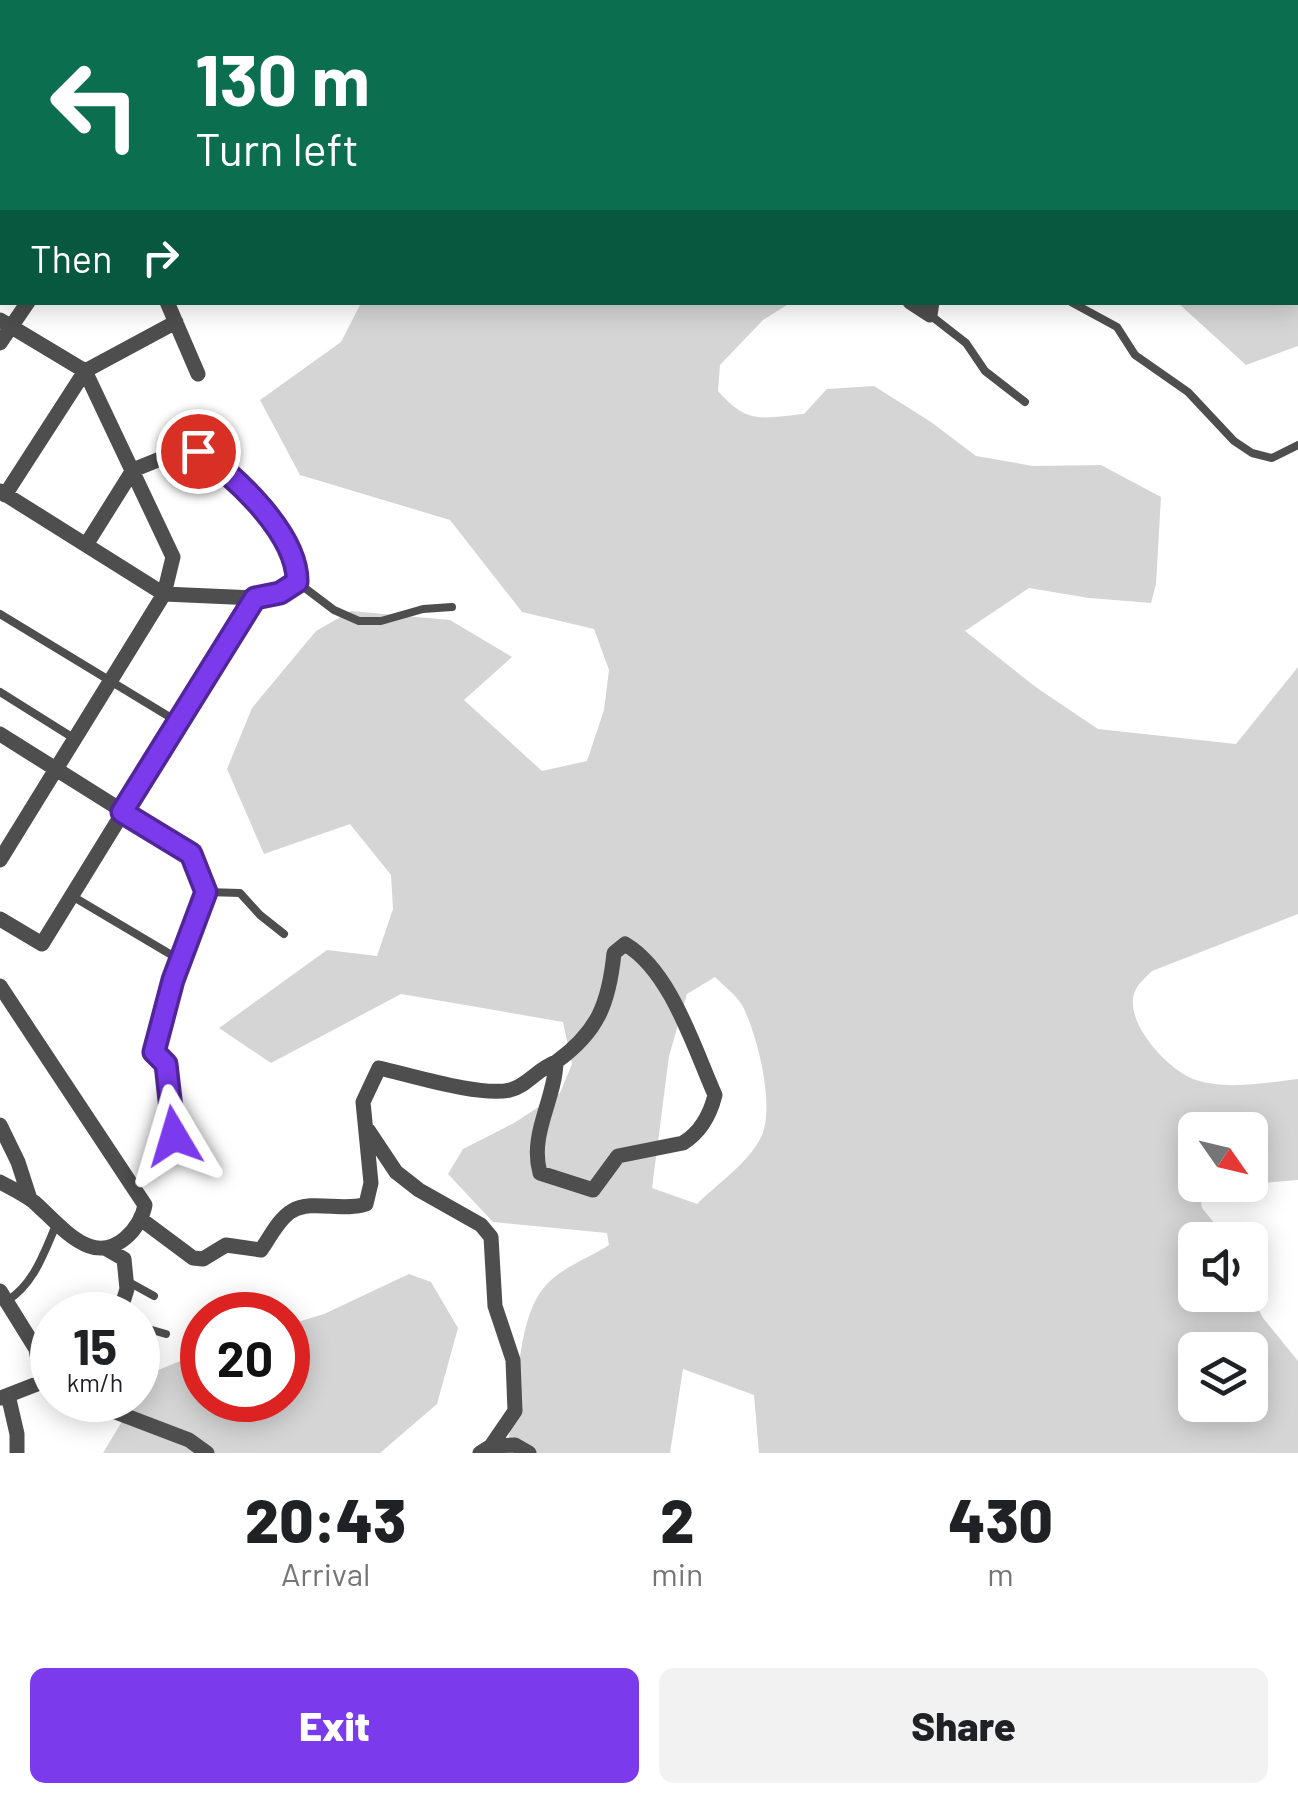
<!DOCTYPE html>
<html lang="en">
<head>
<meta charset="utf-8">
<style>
  :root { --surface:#fff; --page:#f2f2f2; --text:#202124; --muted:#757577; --accent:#7c3aed }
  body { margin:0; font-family:Barlow,sans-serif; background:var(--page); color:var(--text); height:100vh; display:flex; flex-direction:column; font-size:38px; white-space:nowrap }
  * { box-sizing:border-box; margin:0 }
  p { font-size:32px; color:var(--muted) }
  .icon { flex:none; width:55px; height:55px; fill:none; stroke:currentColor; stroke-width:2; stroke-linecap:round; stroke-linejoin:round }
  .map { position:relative; height:1453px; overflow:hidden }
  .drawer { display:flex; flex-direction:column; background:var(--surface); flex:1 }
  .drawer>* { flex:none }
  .top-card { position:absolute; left:0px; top:0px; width:1300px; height:305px; box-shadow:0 5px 25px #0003; background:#0b6e4f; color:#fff; overflow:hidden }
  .needle { width:65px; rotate:124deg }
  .controls { position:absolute; left:1178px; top:1112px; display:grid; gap:20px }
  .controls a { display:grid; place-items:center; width:90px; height:90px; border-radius:15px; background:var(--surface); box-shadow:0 5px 25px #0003; font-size:50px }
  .speed { position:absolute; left:30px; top:1292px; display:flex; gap:20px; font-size:50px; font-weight:700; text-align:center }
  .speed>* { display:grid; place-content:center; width:130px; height:130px; border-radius:50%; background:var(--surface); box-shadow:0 5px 25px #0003; line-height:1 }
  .speed small { font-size:25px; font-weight:400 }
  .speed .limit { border:15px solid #d22; background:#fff; color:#111 }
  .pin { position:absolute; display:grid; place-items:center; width:85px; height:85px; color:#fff; margin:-42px; border:5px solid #fff; border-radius:50%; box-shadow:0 2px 10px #0007 }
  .me { position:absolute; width:110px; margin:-55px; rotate:353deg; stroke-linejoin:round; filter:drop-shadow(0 0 8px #0008) }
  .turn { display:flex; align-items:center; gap:35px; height:210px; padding:0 30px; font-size:45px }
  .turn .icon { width:130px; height:130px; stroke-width:2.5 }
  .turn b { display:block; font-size:70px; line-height:85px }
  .then { display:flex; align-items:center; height:95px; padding:0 30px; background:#0003; gap:20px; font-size:38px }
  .eta { display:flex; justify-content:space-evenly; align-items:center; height:170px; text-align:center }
  .eta b { font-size:60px; font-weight:800; line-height:70px }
  .button { display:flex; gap:20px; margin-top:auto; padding:20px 30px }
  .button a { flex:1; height:115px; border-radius:15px; background:var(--accent); color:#fff; font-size:40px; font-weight:800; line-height:115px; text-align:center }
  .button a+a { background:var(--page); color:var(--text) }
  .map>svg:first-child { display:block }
</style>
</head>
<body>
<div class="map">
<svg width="1298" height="1453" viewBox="0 0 1298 1453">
  <rect width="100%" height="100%" fill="#fff"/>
  <path fill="#d5d5d5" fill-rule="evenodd" d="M1074 0H1298V346L1246 365 1178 303 1298 302V2H1074Z
    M361 303H790L763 320 720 365 718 391C748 425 761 418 804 414L827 389 874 386 931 422 976 456 1033 466 1101 465 1161 497 1156 584 1151 603 1089 598 1029 588 965 631 1037 688 1098 729 1236 744 1298 667V914L1152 971C1147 976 1139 983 1136 989 1120 1019 1168 1071 1196 1080 1227 1090 1266 1083 1298 1079V1180L1250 1184V1130H1195V1185H1233L1217 1186 1201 1201 1202 1208 1228 1240H1195V1295H1250V1283L1253 1299 1263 1318 1298 1361V1453H759L754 1395 683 1369 670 1453H504C523 1403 511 1319 549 1282 564 1267 590 1257 609 1245L607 1233 493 1222 448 1174 463 1149 514 1123 560 1093 572 1064 563 1022 401 994 271 1063 219 1028 327 950 377 956 393 909 391 875 350 824 264 854 227 769 252 708 316 631 351 611 450 620 512 657 464 700 542 771 587 761 604 710 609 670 594 629 522 612 450 520 300 475 260 400 341 342ZM715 977C724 986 736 995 742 1005 757 1033 775 1105 762 1135 751 1161 717 1184 697 1204L652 1188 669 1056 687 994ZM1195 1350H1250V1405H1195Z
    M409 1274 431 1282 458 1328 437 1404 380 1453H103L151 1373 202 1352V1400H288V1325L324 1314Z"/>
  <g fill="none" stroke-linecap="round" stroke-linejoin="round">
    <path stroke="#4e4e4e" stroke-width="8" d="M653 0 654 2
      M453 2 454 0
      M1071 302 1117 327 1135 355 1188 392 1234 441 1252 453 1272 458 1298 445
      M930 315 966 343 985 371 1025 402
      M297 582 334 610 359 621H381L423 609 452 607
      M0 614 178 722
      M0 692 75 739
      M206 892 240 893 260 915 284 934
      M72 896 180 960
      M154 1052 165 1064 174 1136
      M127 1281 154 1296
      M7 1301C35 1283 44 1252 57 1223
      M138 1326 166 1334"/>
    <path stroke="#4e4e4e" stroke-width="15" d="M102 0 104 2
      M194 0 196 2
      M738 0 739 2
      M842 0V2
      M35 2 37 0
      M261 2 263 0
      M361 2 362 0
      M944 2V0
      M0 51 2 48
      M0 154 2 156
      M0 192 2 188
      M167 302 198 374
      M910 302 930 315 932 302
      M0 320 85 371 173 557 164 594 0 860
      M0 343 28 302
      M0 491 164 594 255 598 280 593 297 582C298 535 235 475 198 451L170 455 133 470 86 545
      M5 495 85 371 176 322
      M0 734 191 854 206 892 173 980 154 1052
      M0 919 42 944 255 598
      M625 944C671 971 694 1048 715 1095 710 1115 701 1132 683 1143L618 1156 593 1190 540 1173C529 1134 555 1100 556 1062 598 1032 609 1003 614 953Z
      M0 986 135 1190 145 1205C141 1228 116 1256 89 1246 69 1239 50 1216 34 1202 24 1194 11 1188 0 1182
      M0 1125 18 1162 30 1199
      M368 1130 396 1172 419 1190 481 1225 491 1237 495 1306 513 1360 515 1411 491 1446 480 1453
      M142 1220 193 1258 203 1259 226 1245 261 1250C269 1239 279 1218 292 1211 312 1199 343 1212 366 1204L371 1183 363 1102 379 1068C411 1075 480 1097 510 1090 527 1086 537 1069 556 1062
      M105 1248 124 1259 127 1289 119 1315
      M0 1291 36 1349 42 1382
      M8 1395 17 1434V1453
      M1 1398 42 1382 52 1386
      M84 1400 189 1440 207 1453
      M491 1446 515 1445 529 1453"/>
  </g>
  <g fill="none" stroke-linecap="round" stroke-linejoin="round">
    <defs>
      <path id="route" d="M174 1136 166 1064 154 1052 173 980 206 892 191 854 122 812 255 598 280 593 297 582C298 535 235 475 198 451"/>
    </defs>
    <use href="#route" stroke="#51269a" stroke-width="25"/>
    <use href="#route" stroke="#7c3aed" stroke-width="18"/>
  </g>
</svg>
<div class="controls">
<a><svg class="needle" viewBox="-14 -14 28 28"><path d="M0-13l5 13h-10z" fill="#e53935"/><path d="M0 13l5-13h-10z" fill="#757577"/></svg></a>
<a><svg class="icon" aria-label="sound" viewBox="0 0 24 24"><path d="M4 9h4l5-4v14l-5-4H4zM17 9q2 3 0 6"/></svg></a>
<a><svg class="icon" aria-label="layers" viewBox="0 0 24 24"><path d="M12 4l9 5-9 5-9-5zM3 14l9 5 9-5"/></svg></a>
</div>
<div class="speed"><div>15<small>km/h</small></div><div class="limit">20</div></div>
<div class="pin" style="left:198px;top:451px;background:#d93025"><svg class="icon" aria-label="arrive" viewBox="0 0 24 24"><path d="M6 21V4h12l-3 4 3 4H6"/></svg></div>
<svg class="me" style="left:174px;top:1136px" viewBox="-20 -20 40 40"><path d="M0-17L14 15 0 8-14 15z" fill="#7c3aed" stroke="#fff" stroke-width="4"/></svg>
<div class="top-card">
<div class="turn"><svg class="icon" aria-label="left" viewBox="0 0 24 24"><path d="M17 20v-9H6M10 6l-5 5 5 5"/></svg><div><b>130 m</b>Turn left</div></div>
<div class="then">Then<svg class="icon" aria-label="right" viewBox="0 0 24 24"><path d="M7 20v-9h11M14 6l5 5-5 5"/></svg></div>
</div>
</div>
<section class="drawer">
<div class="eta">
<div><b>20:43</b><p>Arrival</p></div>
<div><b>2</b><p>min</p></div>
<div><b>430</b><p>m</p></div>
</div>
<div class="button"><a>Exit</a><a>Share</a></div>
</section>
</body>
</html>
